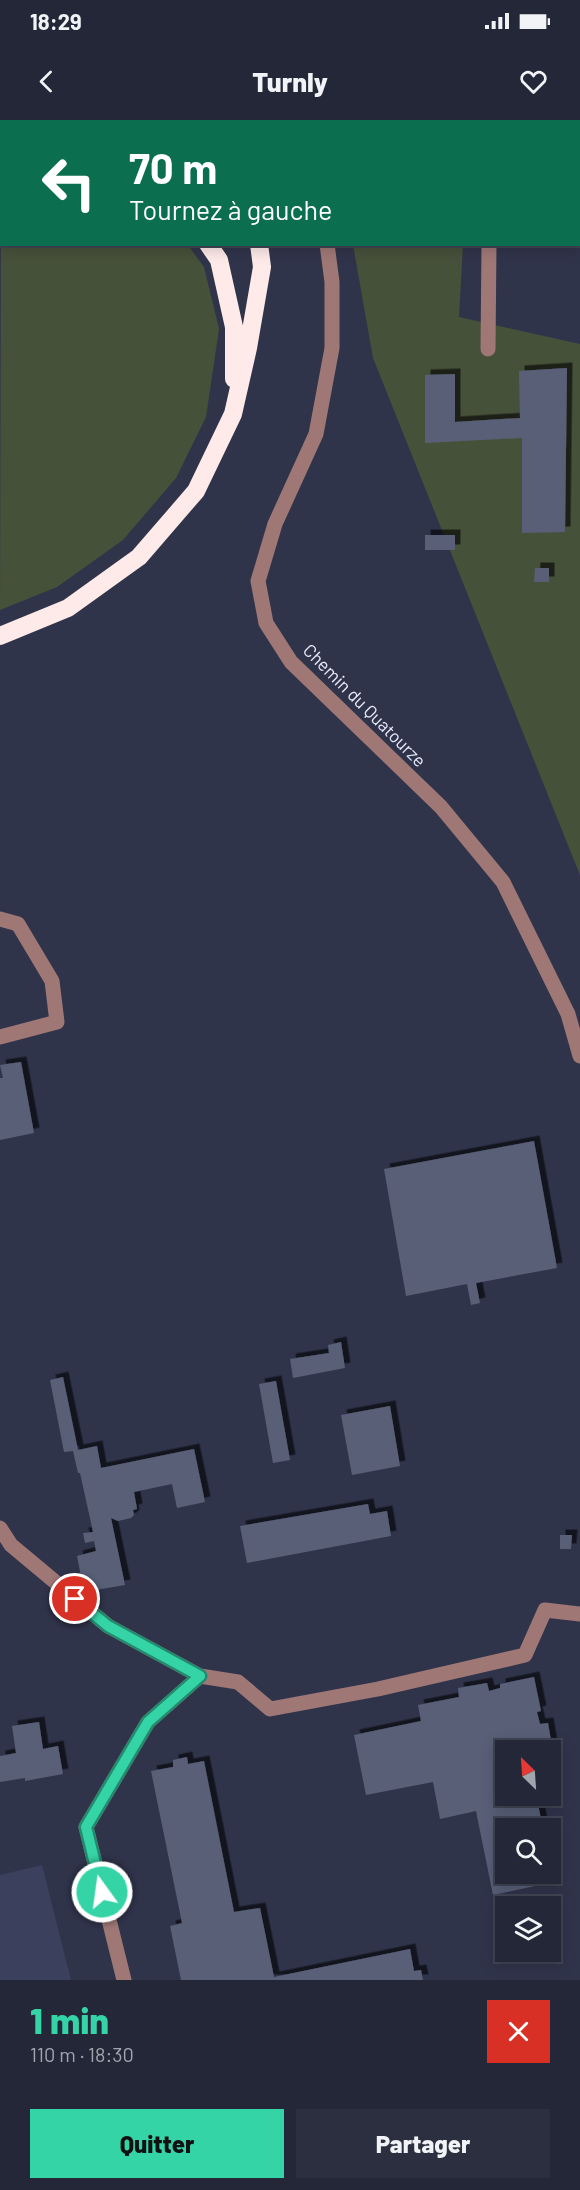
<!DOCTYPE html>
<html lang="fr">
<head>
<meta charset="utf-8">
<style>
  :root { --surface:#242738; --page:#2c2f40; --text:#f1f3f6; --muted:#a3a5ae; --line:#414453; --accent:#35d4a7 }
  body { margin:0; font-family:Barlow,sans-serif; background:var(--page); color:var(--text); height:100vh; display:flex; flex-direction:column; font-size:22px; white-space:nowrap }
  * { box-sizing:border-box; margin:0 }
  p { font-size:20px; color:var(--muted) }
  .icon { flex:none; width:33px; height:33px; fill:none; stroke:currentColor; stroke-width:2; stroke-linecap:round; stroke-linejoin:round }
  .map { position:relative; height:1860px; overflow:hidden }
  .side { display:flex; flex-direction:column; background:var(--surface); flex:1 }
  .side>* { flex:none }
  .banner { position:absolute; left:0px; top:0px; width:580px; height:126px; box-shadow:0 3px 15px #0003,0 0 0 2px var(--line); background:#0b6e4f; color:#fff; overflow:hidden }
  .needle { width:39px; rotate:335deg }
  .controls { position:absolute; left:495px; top:1620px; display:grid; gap:12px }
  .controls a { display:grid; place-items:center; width:66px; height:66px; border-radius:0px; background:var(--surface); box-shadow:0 3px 15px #0003,0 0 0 2px var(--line); font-size:30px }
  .pin { position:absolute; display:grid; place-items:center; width:51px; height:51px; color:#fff; margin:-26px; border:3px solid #fff; border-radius:50%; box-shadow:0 2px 6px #0007 }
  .me { position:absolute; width:66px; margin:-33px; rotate:346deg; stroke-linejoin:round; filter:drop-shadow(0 0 4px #0008) }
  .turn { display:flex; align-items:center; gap:21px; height:126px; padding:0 30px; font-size:27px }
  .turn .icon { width:78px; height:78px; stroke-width:2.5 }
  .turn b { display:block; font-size:42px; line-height:51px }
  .round { display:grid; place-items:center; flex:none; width:63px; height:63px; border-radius:0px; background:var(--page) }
  .overview { display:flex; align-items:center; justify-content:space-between; height:102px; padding:0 30px }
  h1 { font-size:36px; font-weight:800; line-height:45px; color:var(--accent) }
  .action { display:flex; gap:12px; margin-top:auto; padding:12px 30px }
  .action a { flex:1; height:69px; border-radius:0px; background:var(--accent); color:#111; font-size:24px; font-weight:800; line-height:69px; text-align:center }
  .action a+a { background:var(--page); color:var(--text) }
  .status { display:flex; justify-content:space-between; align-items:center; height:42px; padding:0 30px; background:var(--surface); direction:ltr }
  .status svg { height:16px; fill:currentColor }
  header { display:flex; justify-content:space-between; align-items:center; height:78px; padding:0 30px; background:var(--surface); font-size:27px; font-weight:800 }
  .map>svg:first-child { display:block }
</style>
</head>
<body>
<div class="status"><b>18:29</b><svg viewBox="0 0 49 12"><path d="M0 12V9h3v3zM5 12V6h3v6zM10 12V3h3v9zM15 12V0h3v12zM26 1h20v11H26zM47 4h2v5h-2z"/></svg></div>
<header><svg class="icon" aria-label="back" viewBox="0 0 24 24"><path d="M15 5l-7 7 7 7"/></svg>Turnly<svg class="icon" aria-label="heart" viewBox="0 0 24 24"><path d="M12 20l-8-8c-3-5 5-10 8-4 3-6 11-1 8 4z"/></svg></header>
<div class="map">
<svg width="580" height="1860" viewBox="0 0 580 1860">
  <defs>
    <filter id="shadow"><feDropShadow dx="5.5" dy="-5.5" stdDeviation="0" flood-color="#0009"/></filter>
  </defs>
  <rect width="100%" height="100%" fill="#30344b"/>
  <path fill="#3b405c" d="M42 1745 71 1860H0V1755Z"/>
  <path fill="#46513a" d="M1 79 2 124 188 125 204 147 219 209 206 297 176 358 123 420 57 467 0 490Z
    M353 125H463L459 197 580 224V755L373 238Z"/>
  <path fill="#595f77" filter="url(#shadow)" d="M567 248 565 412 522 413V318L425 323V255L455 254V302L520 298 519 251Z
    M425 415H455V430H425Z
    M535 448H549V462H534Z
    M21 942 34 1013 0 1020V958H3L0 945Z
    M534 1021 557 1148 476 1163 480 1183 471 1185 467 1164 406 1176 384 1049Z
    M341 1222 345 1248 293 1258 290 1239 329 1233 328 1225Z
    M63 1257 78 1330 97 1326 101 1348 194 1329 205 1382 177 1388 172 1364 134 1372 137 1389 133 1390 134 1395 131 1398 118 1401 111 1398 125 1465 84 1472 77 1436 96 1431 94 1421 85 1423 83 1413 93 1412 80 1353H78L73 1331 64 1332 50 1260Z
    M276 1261 290 1340 273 1343 259 1264Z
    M390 1286 400 1346 352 1355 341 1295Z
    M368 1384 370 1394 387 1391 391 1416 247 1443 240 1406Z
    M560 1415H572L571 1429H560Z
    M534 1557 541 1591 537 1592 540 1604 548 1603 553 1632 506 1630V1676H550L552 1666 554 1676 537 1680 543 1708H506V1754H552L554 1762 493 1775 476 1691 440 1699 433 1662 366 1675 354 1615 421 1601 418 1585 459 1577 458 1568 487 1563 489 1571 500 1568V1564Z
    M39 1602 43 1629 58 1626 63 1654 25 1661V1658L0 1662V1636L16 1633 12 1606Z
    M187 1637 188 1644 204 1641 234 1792 260 1788 274 1857 410 1829 414 1851 421 1850 423 1860H181L170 1806 182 1803 151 1651 173 1647V1640Z"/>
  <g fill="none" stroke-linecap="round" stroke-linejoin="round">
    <path stroke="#9f7876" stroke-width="15" d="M310 0V2
      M490 2V0
      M327 124 332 162V228L316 314 275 404 258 461 266 503 291 542 441 687 503 762 568 894 580 936
      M488 229 489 124
      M0 799 18 804 52 861 57 902 0 917
      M0 1408 11 1425 108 1506 200 1556
      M124 1860 86 1707 148 1602 200 1556 238 1562 270 1589 378 1569 525 1535 545 1490 580 1494"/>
    <path stroke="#feeae8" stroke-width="18" d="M242 0V2
      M0 61 2 60
      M208 124 219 140 234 207V259
      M0 516 68 488 139 437 196 371 233 294 248 228 262 147 259 124"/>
  </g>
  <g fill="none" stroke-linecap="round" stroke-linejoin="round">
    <defs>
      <path id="route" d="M75 1479 108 1506 200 1556 148 1602 86 1707 102 1772"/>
    </defs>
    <use href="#route" stroke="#228a6d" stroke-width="15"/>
    <use href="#route" stroke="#35d4a7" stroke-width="10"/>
  </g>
  <g text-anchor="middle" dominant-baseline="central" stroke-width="4.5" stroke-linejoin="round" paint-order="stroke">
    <g font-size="18" fill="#e8ebfa" stroke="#30344b">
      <text transform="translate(365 585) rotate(45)">Chemin du Quatourze</text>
    </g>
  </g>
</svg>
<div class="controls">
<a><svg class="needle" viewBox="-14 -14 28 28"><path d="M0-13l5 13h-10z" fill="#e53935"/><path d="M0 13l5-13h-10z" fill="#a3a5ae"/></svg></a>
<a><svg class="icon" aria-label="search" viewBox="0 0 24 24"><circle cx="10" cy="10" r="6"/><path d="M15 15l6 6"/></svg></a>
<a><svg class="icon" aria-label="layers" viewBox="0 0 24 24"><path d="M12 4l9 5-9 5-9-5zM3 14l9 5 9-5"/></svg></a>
</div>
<div class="pin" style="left:75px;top:1479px;background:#d93025"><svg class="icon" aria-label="arrive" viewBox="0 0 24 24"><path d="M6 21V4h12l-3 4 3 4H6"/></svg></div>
<svg class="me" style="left:102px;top:1772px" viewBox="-20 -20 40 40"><circle r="17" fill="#35d4a7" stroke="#fff" stroke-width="3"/><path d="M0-11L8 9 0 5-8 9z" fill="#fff"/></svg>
<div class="banner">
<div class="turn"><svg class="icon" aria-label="left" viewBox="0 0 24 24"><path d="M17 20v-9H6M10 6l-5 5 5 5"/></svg><div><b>70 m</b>Tournez à gauche</div></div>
</div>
</div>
<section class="side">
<div class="overview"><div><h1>1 min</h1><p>110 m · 18:30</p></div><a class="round" style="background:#d93025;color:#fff"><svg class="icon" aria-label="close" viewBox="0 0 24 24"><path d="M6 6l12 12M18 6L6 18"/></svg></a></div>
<div class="action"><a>Quitter</a><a>Partager</a></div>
</section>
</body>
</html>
